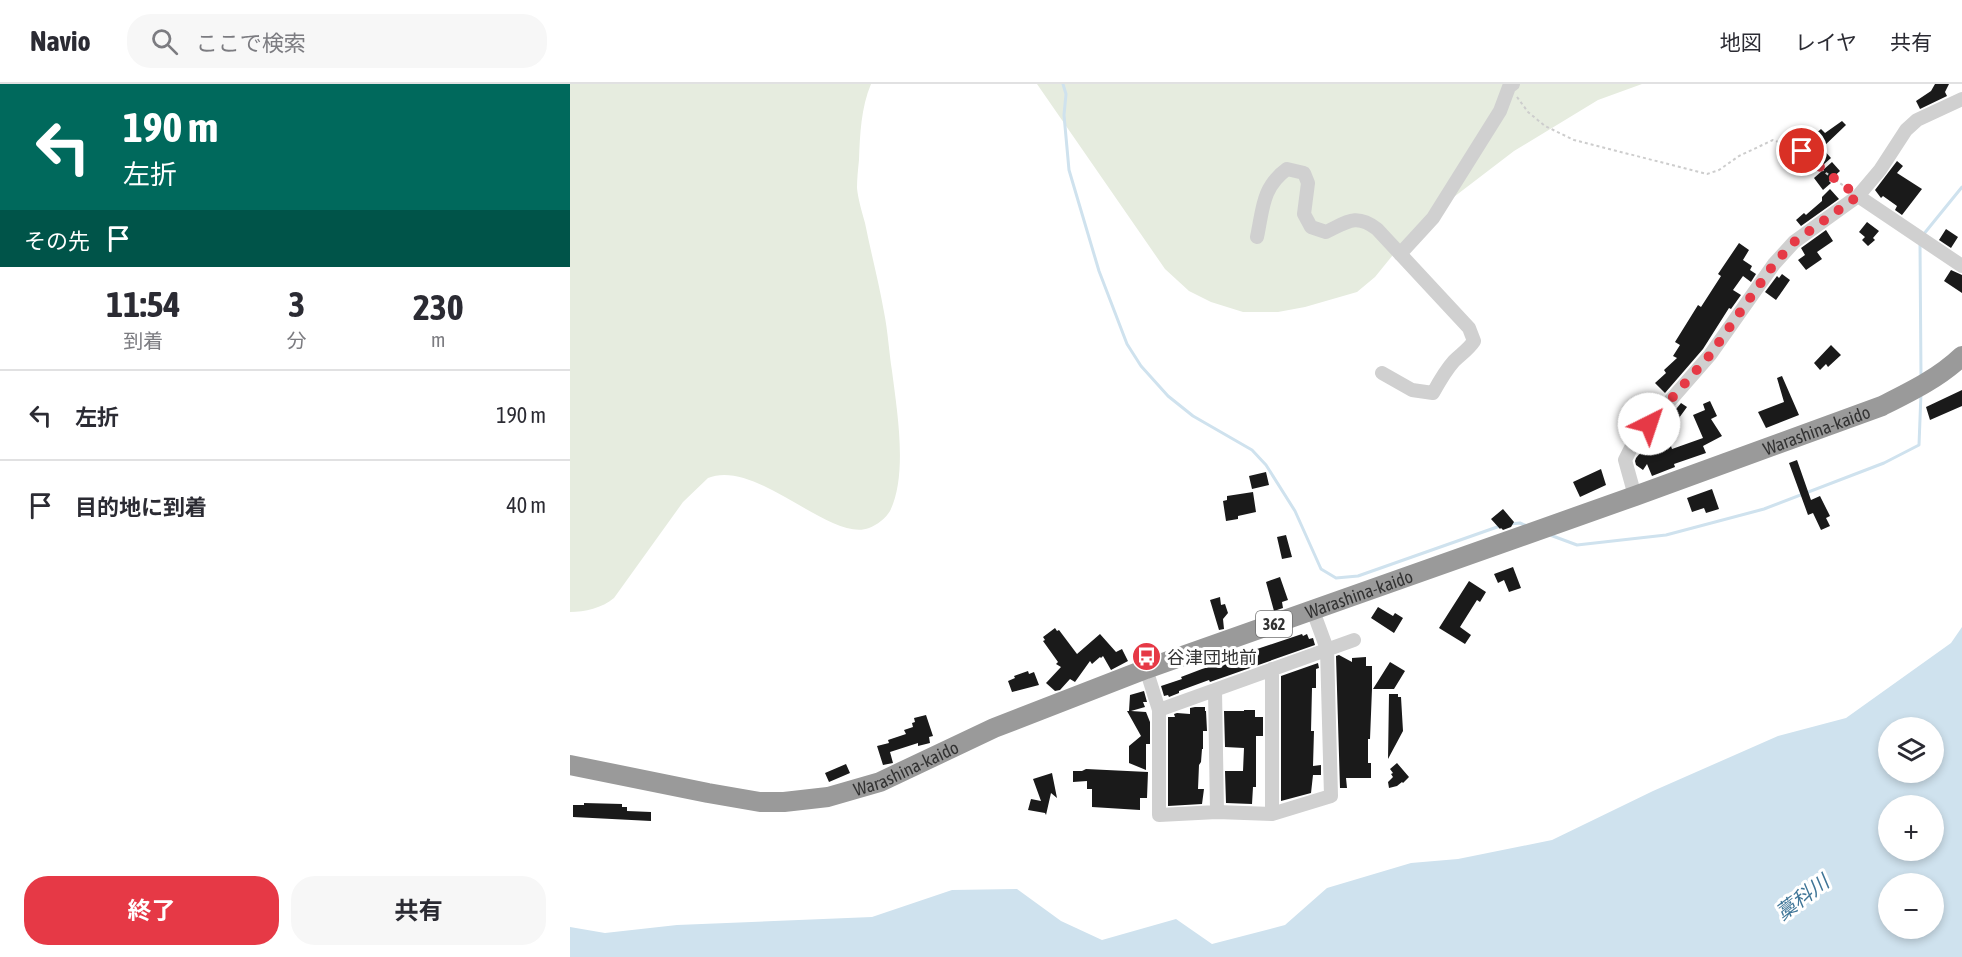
<!DOCTYPE html>
<html lang="ja">
<head>
<meta charset="utf-8">
<style>
  :root { --surface:#fff; --page:#f7f7f7; --text:#2b2b33; --muted:#7c7c81; --line:#e1e1e2; --accent:#e63946 }
  body { margin:0; font-family:"Asap Condensed","Noto Sans JP",sans-serif; background:var(--page); color:var(--text); height:100vh; display:flex; flex-direction:column; font-size:22px; white-space:nowrap }
  * { box-sizing:border-box; margin:0 }
  p { font-size:20px; color:var(--muted) }
  .icon { flex:none; width:33px; height:33px; fill:none; stroke:currentColor; stroke-width:2; stroke-linecap:round; stroke-linejoin:round }
  .map { position:relative; flex:1; overflow:hidden }
  .panel { display:flex; flex-direction:column; background:var(--surface); width:570px }
  .panel>* { flex:none }
  .guide { background:#00695c; color:#fff; overflow:hidden }
  .buttons { position:absolute; left:1308px; top:633px; display:grid; gap:12px }
  .buttons a { display:grid; place-items:center; width:66px; height:66px; border-radius:50%; background:var(--surface); box-shadow:0 3px 9px #0003; font-size:30px }
  .pin { position:absolute; display:grid; place-items:center; width:51px; height:51px; color:#fff; margin:-26px; border:3px solid #fff; border-radius:50%; box-shadow:0 2px 6px #0007 }
  .me { position:absolute; width:66px; margin:-33px; rotate:41deg; stroke-linejoin:round; filter:drop-shadow(0 0 4px #0008) }
  .turn { display:flex; align-items:center; gap:21px; height:126px; padding:0 24px; font-size:27px }
  .turn .icon { width:78px; height:78px; stroke-width:2.5 }
  .turn b { display:block; font-size:42px; line-height:51px }
  .then { display:flex; align-items:center; height:57px; padding:0 24px; background:#0003; gap:12px; font-size:22px }
  .eta { display:flex; justify-content:space-evenly; align-items:center; height:102px; text-align:center }
  .eta b { font-size:36px; font-weight:700; line-height:42px }
  .cta { display:flex; gap:12px; margin-top:auto; padding:12px 24px }
  .cta a { flex:1; height:69px; border-radius:24px; background:var(--accent); color:#fff; font-size:24px; font-weight:700; line-height:69px; text-align:center }
  .cta a+a { background:var(--page); color:var(--text) }
  ul { padding:0; list-style:none }
  li { display:flex; align-items:center; gap:18px; height:90px; padding:0 24px; border-top:2px solid var(--line) }
  li div { flex:1 }
  li b { display:block; font-size:22px }
  li em { font-style:normal }
  header { display:flex; align-items:center; gap:36px; box-sizing:border-box; height:84px; padding:0 30px; background:var(--surface); border-bottom:2px solid var(--line) }
  header strong { font-size:28px }
  nav { display:flex; gap:33px; margin-inline-start:auto; font-size:21px }
  .search { width:420px; height:54px; background:var(--page); display:flex; align-items:center; gap:15px; box-sizing:border-box; padding:0 21px; border-radius:24px; color:var(--muted); font-size:22px }
  main { display:flex; flex:1; min-height:0 }
  .map>svg:first-child { display:block }
</style>
</head>
<body>
<header>
<strong>Navio</strong>
<div class="search"><svg class="icon" aria-label="search" viewBox="0 0 24 24"><circle cx="10" cy="10" r="6"/><path d="M15 15l6 6"/></svg>ここで検索</div>
<nav><a>地図</a><a>レイヤ</a><a>共有</a></nav>
</header>
<main>
<section class="panel">
<div class="guide">
<div class="turn"><svg class="icon" aria-label="left" viewBox="0 0 24 24"><path d="M17 20v-9H6M10 6l-5 5 5 5"/></svg><div><b>190 m</b>左折</div></div>
<div class="then">その先<svg class="icon" aria-label="arrive" viewBox="0 0 24 24"><path d="M6 21V4h12l-3 4 3 4H6"/></svg></div>
</div>
<div class="eta">
<div><b>11:54</b><p>到着</p></div>
<div><b>3</b><p>分</p></div>
<div><b>230</b><p>m</p></div>
</div>
<ul>
<li><svg class="icon" aria-label="left" viewBox="0 0 24 24"><path d="M17 20v-9H6M10 6l-5 5 5 5"/></svg><div><b>左折</b></div><em>190 m</em></li>
<li><svg class="icon" aria-label="arrive" viewBox="0 0 24 24"><path d="M6 21V4h12l-3 4 3 4H6"/></svg><div><b>目的地に到着</b></div><em>40 m</em></li>
</ul>
<div class="cta"><a>終了</a><a>共有</a></div>
</section>
<div class="map">
<svg width="1392" height="873" viewBox="0 0 1392 873">
  <rect width="100%" height="100%" fill="#fff"/>
  <path fill="#e6ecdf" d="M0 0H301C291 24 290 50 289 76 288 85 287 95 287 104 288 115 292 128 295 139 301 169 309 199 314 228 318 248 319 268 322 287 327 326 338 391 320 427 316 434 307 441 299 444 261 459 186 374 138 394L113 418 44 514C32 524 15 528 0 528Z
    M467 0H1072L1028 16 944 67 876 119 831 161 805 193 787 208 735 223 708 228H673L641 218 619 207 595 185Z"/>
  <path fill="#cfe2ee" fill-rule="evenodd" d="M1392 543V873H0V843L35 849 107 841 302 833 382 806 447 805 491 837 532 856 606 835 642 860 715 841 757 804 841 779 888 775 982 756 1083 707 1208 652 1276 634 1381 559ZM1318 644H1364V688H1318ZM1318 722H1364V766H1318ZM1318 800H1364V844H1318Z"/>
  <g fill="none" stroke-linecap="round" stroke-linejoin="round">
    <path stroke="#cfe2ee" stroke-width="3" d="M493 0 496 10 494 31 499 86 529 187 557 260 571 282 598 312 623 332 682 366 696 381 725 427 751 485 766 494 788 492 930 442
      M1353 151 1392 103
      M1350 159 1351 294
      M940 440 950 439 957 442
      M980 451 1007 461 1096 451 1194 425 1314 379 1349 361 1351 309"/>
  </g>
  <path fill="#1a1a1a" d="M1365 0H1379L1375 8 1377 12 1350 25 1346 17 1361 7Z
    M1272 37 1276 41 1252 64 1261 74 1253 81 1238 64 1241 62 1237 57 1251 45 1255 49Z
    M1327 77 1333 82 1327 89 1352 105 1332 131 1325 126 1327 122 1313 112 1311 114 1305 106Z
    M1262 78 1270 87 1259 97 1261 99 1253 106 1244 94Z
    M1260 105 1269 115 1231 142 1226 136 1234 129 1236 131 1237 130 1252 117V113Z
    M1297 138 1309 147 1303 154 1305 156 1298 162 1292 156 1295 153 1289 148Z
    M1376 145 1388 153 1381 164 1369 156Z
    M1256 146 1263 157 1247 168 1252 175 1236 186 1228 176 1235 171 1231 164Z
    M1169 159 1179 166 1173 176 1182 182 1180 186 1186 190 1181 198 1173 192 1163 206 1171 211 1161 225 1159 224 1133 265 1095 309 1085 299 1096 289 1094 286 1107 274 1103 272 1110 261 1105 258 1128 221 1131 223 1151 192 1148 190Z
    M1381 186 1392 191V209L1374 197Z
    M1212 190 1220 196 1206 216 1195 208 1207 192 1209 194Z
    M1261 261 1271 271 1258 283 1256 280 1250 286 1244 279Z
    M1212 292 1229 331 1196 344 1188 328 1214 318 1207 294Z
    M1392 306V322L1360 336 1356 323Z
    M1140 317 1147 332 1141 335 1152 352 1133 362 1136 369 1104 380 1105 383 1082 392 1077 380 1073 386 1066 381 1065 377 1066 374 1076 362 1085 368 1101 362 1102 365 1133 354 1123 331 1135 326 1133 320Z
    M1111 319 1117 323 1101 345 1094 340Z
    M1227 376 1241 416 1250 412 1260 432 1256 434 1260 442 1251 446 1243 429 1238 431 1219 379Z
    M1031 385 1036 401 1010 413 1003 398Z
    M696 388 699 401 682 405 679 392Z
    M1142 405 1149 425 1136 429 1134 424 1122 428 1117 414Z
    M683 408 686 428 668 432V435L656 437 653 417 657 416V412Z
    M933 425 944 438 941 443 933 446 931 444 930 445 921 435Z
    M716 451 722 473 712 475 707 453Z
    M943 483 951 504 939 508 934 496 928 499 924 490Z
    M710 493 718 516 712 518 713 524 704 527 696 498Z
    M899 497 916 508 910 518 907 516 890 543 901 551 895 560 869 544Z
    M650 513 651 521 655 520 658 529 653 535 654 545 649 546 640 516Z
    M808 523 823 532 825 529 833 534 824 549 801 534Z
    M485 544 487 547 489 546 507 570 530 550 546 568 552 565 558 577 541 586 533 572 531 574 530 573 522 580 520 577 505 598 500 595 490 606 485 607 476 599 491 583 486 580 488 578 473 557 475 556 473 553Z
    M732 550 733 552 737 550 739 555 743 554 745 561 640 598 639 596 609 607V609L599 613 598 611 594 612 591 602 612 595 611 593 632 585 668 574 684 566Z
    M769 571 782 578V574L796 573V582H802V605L800 655H798V679H801V694H776L777 704H770L766 572Z
    M820 578 835 587 824 605H803Z
    M748 579 749 584 746 585V604H742L741 647H744L743 682 751 681V691H743L741 709 711 717V592Z
    M458 587 459 590 464 588 469 601 442 608 438 597 445 594 444 592Z
    M574 607 577 618H573L575 623 561 627 576 628 580 638V660H576V686L559 679V662L571 652 557 627H559L560 611Z
    M819 610H828V613H831L833 647 818 675Z
    M625 623H635V627H636L637 647H633V665H632L631 678 629 681 628 705H634L632 720 598 722V633H605L604 630 607 629 620 630V624Z
    M674 626H685V633H693V652H686V703H683L682 720 656 719 655 687H673L674 664 655 663 654 627H674Z
    M356 631 363 652 359 653 360 659 348 662V659L320 668 323 679 313 681 307 662 319 659 318 656 336 650 334 646 343 643 342 639 345 638 344 634Z
    M827 679 839 693 833 699 832 698 827 702 819 704 818 698 823 693 821 690 823 689 820 685Z
    M276 680 280 689 259 698 255 689Z
    M516 685 578 688 577 714H570V726L522 723V705H517V697L503 698V687H512Z
    M482 689 487 714 481 709 476 731 475 729 458 726 461 715 471 717 463 695Z
    M14 719 52 720V723H57V727L81 728V737L3 733V721H14Z"/>
  <g fill="none" stroke-linecap="round" stroke-linejoin="round">
    <path stroke="#cdcdcd" stroke-width="2" stroke-dasharray="3 3" stroke-linecap="butt" d="M947 13 958 28 975 42 1004 56 1137 90 1149 86 1169 72 1203 56 1232 67 1256 89 1278 105"/>
    <path stroke="#d0d0d0" stroke-width="14" d="M1288 112 1392 182
      M687 153C693 125 692 103 717 85L734 89 738 99 734 130 741 143 756 148C777 138 786 129 807 145L899 244 904 257C898 266 891 270 884 277 875 287 869 298 863 309L842 306 812 289
      M830 170 863 134 930 27 939 3 943 0
      M1065 412 1055 376 1064 358 1140 271 1204 180 1224 158 1288 112 1310 86 1336 46 1347 36 1392 15
      M576 585 589 626V731L647 728 702 730 761 712 757 565 743 527
      M645 606 647 728
      M589 626 784 556
      M702 730V585"/>
    <path stroke="#9a9a9a" stroke-width="20" id="s1" d="M0 681 138 709 190 718H214L258 713 310 698 424 644 576 585 1065 412 1312 322C1340 308 1369 294 1392 272"/>
  </g>
  <g fill="none" stroke-linecap="round" stroke-linejoin="round">
    <path stroke="#e63946" stroke-width="10" stroke-dasharray="0 18" d="M1079 340 1140 271 1204 180 1224 158 1288 112 1257 89 1232 67"/>
  </g>
  <defs>
    <symbol id="bus-disc" viewBox="-11 -11 22 22"><circle r="9.5" fill="#e63946" stroke="#fff"/><path d="M-5-6H5V4H4V6H2V4H-2V6H-4V4H-5ZM-3.5-4V0h7V-4ZM-3.5 1.2v1.5H-2V1.2ZM2 1.2v1.5H3.5V1.2Z" fill="#fff"/></symbol>
  </defs>
  <g fill-rule="evenodd">
    <use href="#bus-disc" x="560" y="556" width="33" height="33"/>
  </g>
  <g text-anchor="middle" dominant-baseline="central" stroke-width="6" stroke-linejoin="round" paint-order="stroke">
    <rect fill="#fff" stroke="#707070" stroke-width="1.5" x="686" y="527" width="36" height="26" rx="4.5"/>
    <g font-size="16" font-weight="bold" fill="#333">
      <text x="704" y="540">362</text>
    </g>
    <g font-size="18" fill="#333" stroke="#fff">
      <text stroke="none"><textPath href="#s1" startOffset="1317">Warashina-kaido</textPath></text>
      <text stroke="none"><textPath href="#s1" startOffset="831">Warashina-kaido</textPath></text>
      <text stroke="none"><textPath href="#s1" startOffset="345">Warashina-kaido</textPath></text>
    </g>
    <g font-size="18" fill="#333" stroke="#fff" text-anchor="start">
      <text x="597" y="573">谷津団地前</text>
    </g>
    <g font-size="20" font-style="italic" fill="#3f7597" stroke="#fff">
      <text transform="translate(1232 813) rotate(-37)">藁科川</text>
    </g>
  </g>
</svg>
<div class="buttons">
<a><svg class="icon" aria-label="layers" viewBox="0 0 24 24"><path d="M12 4l9 5-9 5-9-5zM3 14l9 5 9-5"/></svg></a>
<a>+</a>
<a>−</a>
</div>
<div class="pin" style="left:1232px;top:67px;background:#d93025"><svg class="icon" aria-label="arrive" viewBox="0 0 24 24"><path d="M6 21V4h12l-3 4 3 4H6"/></svg></div>
<svg class="me" style="left:1079px;top:340px" viewBox="-20 -20 40 40"><circle r="19" fill="#fff"/><path d="M0-13L10 11 0 6-10 11z" fill="#e63946"/></svg>
</div>
</main>
</body>
</html>
